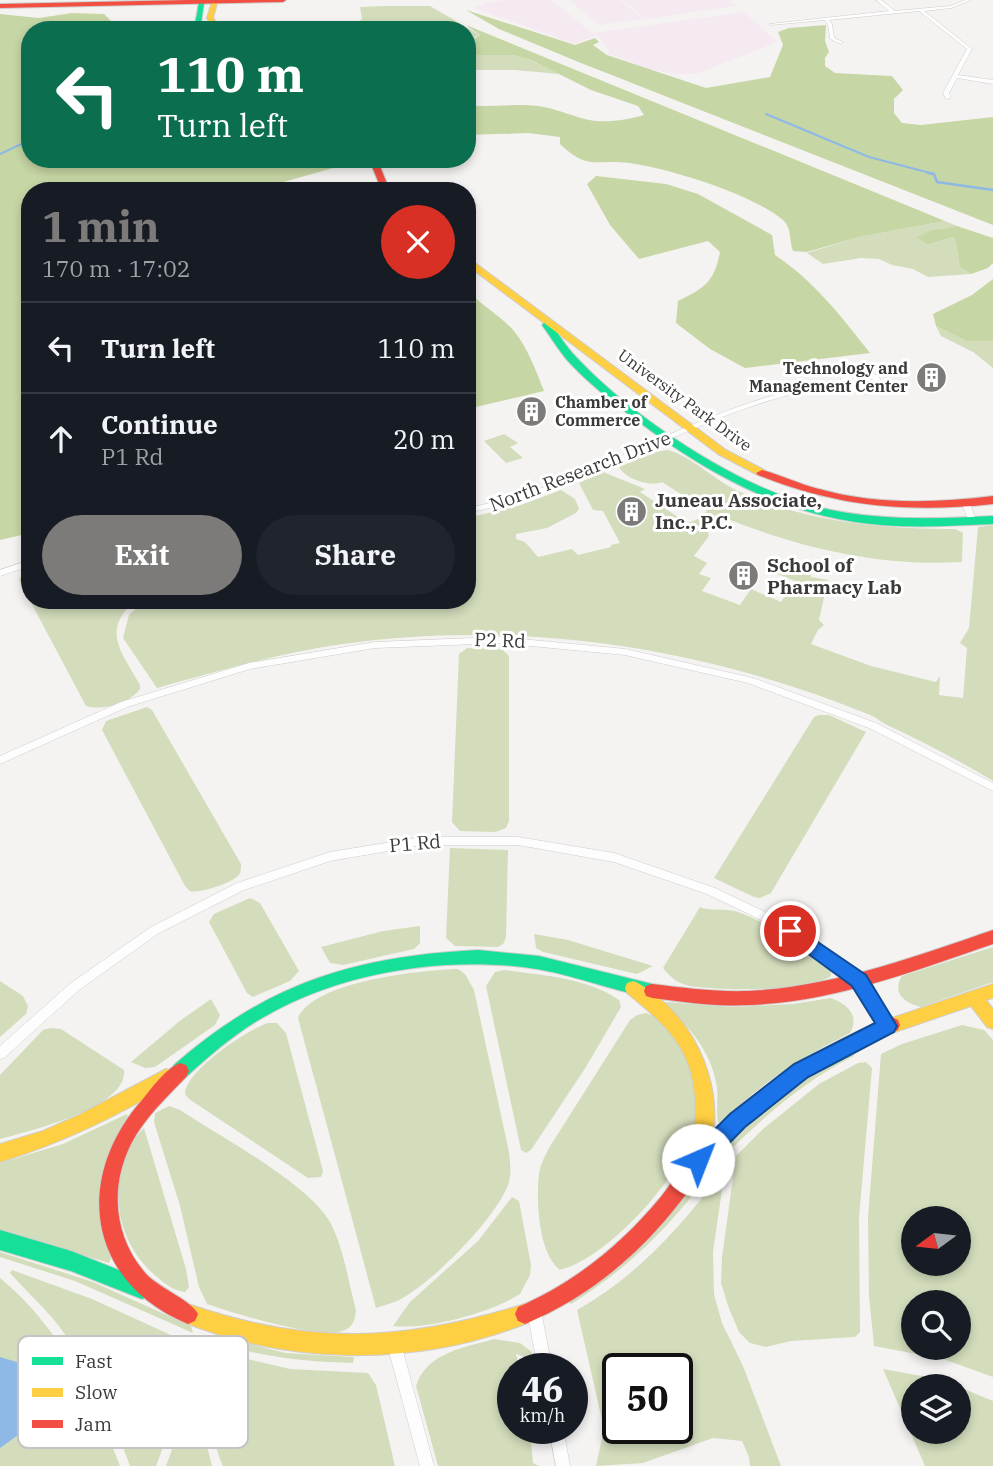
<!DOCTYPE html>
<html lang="en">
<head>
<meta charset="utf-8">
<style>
  :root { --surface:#171b24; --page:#20242c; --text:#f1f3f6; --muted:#9ea1a6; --line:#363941; --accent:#7c7b79 }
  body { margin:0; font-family:"IBM Plex Serif",serif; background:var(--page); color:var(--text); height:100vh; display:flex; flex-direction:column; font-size:26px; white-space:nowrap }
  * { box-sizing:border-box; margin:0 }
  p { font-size:23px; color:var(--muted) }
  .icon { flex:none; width:38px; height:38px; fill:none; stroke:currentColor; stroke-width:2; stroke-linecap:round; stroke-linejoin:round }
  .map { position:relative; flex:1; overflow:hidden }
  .sheet { position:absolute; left:21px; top:182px; width:455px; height:427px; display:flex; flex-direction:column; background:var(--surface); border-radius:28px; box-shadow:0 4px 10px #0003 }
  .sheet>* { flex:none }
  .hud { position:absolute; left:21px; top:21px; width:455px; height:147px; border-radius:28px; box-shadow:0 4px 10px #0003; background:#0b6e4f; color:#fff; overflow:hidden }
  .needle { width:46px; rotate:255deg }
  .tools { position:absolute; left:901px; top:1206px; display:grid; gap:14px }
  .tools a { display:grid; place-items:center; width:70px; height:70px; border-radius:50%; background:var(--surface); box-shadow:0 4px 10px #0003; font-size:35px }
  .speed { position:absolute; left:497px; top:1353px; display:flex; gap:14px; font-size:35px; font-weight:700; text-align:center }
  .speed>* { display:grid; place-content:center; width:91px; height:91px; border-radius:50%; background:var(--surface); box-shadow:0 4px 10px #0003; line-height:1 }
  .speed small { font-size:18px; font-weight:400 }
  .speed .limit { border:4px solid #111; border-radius:10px; background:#fff; color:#111 }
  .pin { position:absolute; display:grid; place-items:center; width:60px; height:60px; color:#fff; margin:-30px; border:4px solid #fff; border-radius:50%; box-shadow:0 2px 7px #0007 }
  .me { position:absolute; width:77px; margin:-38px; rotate:44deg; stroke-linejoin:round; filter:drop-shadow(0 0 5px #0008) }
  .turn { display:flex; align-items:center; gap:24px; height:147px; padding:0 21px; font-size:32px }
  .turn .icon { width:91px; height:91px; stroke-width:2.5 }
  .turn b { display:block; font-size:49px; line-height:60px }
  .round { display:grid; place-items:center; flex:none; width:74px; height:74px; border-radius:37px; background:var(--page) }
  .summary { display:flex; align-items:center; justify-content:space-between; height:119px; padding:0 21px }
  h1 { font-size:42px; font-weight:700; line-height:52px; color:var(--accent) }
  .primary-button { display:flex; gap:14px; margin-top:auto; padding:14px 21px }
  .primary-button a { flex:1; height:80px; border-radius:42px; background:var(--accent); color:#fff; font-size:28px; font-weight:700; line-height:80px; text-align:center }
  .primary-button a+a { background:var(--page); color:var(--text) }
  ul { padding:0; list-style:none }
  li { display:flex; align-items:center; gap:21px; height:91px; padding:0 21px; border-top:2px solid var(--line) }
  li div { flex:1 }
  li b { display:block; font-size:26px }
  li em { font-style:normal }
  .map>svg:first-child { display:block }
</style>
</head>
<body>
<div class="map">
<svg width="993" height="1466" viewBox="0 0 993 1466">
  <rect width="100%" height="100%" fill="#f5f3f1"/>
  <path fill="#f6eaf2" d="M505 0H552L592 33 744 12 778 42 696 74H674L648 69 609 54 606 45 596 36 575 44 473 8 484 3Z
    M569 0H620L644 19 599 25Z
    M622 0H729L737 6 646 19Z"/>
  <path fill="#d3ddbc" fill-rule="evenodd" d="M385 6H430L480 35 467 40V30H322L319 25 355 24 362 19 360 7Z
    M467 49C482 57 495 54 512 55 529 57 544 67 560 74L514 70H467Z
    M945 221 957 226 932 230 929 245 951 237 955 239 960 267 971 274 928 277 913 269 892 265 879 259 861 258 823 264 807 253 859 237Z
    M936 326 966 341H993V368L973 352 941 336Z
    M504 434 518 443 510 447 523 458 506 463 484 441Z
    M668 450C693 457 714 480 738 491 806 522 881 529 955 529L963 533 962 562C881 567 800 548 725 518L709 525 712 527 708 532 709 536 694 556 707 563 699 574 711 578 702 591 740 605 751 589 781 602 795 581 775 573 777 571 788 574 790 571 778 567 781 561 810 569 811 577 828 580 819 620 824 625 818 630 811 644 871 666 936 682 940 676 939 695 963 698 967 648 960 643 969 628 978 527 993 525V781C958 760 922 741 885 724 878 720 876 717 868 714 703 647 519 619 343 644 279 653 219 671 157 688L123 638 129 615 145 600H467V518L521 505 561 490 575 499 579 509 576 513 547 528 516 534V539L525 542 538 557 572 549 578 555 611 547V545L620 543 603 511 593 510 579 483 603 472 645 489 640 492 687 523 696 520 707 511 662 482C650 487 625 479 619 467L653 452Z
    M30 568V600H136C100 631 122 652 140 685V689C129 704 103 711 86 706L19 580 23 572Z
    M467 648 502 649 509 656V821L506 828 495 832 460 831 452 822 459 654Z
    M147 707 152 710 241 864C241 868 241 872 239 875 232 883 199 894 190 891L185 886 102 730 106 721Z
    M819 715H829L866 732 771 893 760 898 754 897 714 878 814 717Z
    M450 848 508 850 506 937 504 943 498 947 455 946 446 938Z
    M250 898 260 903 299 971 290 981 253 997 247 993 209 922 214 914Z
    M700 907C707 911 726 908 738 912 768 922 798 946 824 964L831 971V976C807 992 719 991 690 986 678 984 670 977 663 968Z
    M420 926V943L414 949 343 965 330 963 321 947 383 931Z
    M534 934 568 940 653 966 637 974 543 952 536 948Z
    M993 947V982L921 1007C905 1003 891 993 902 976Z
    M458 969 465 974 474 990 509 1152C510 1163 512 1174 508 1185 495 1219 434 1281 401 1299 394 1303 384 1305 376 1308L298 1018C314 981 421 970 458 969Z
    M504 970C541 975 588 978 619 1000L621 1007 586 1067 531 1150 526 1153 521 1150 486 986 495 972Z
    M0 981 23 996 28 1006 26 1014 0 1037Z
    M831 998C847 1004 860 1015 850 1033 803 1057 758 1084 722 1123L718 1122C716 1111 718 1100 717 1088 712 1053 691 1028 665 1005L666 1002 733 1007 793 1004Z
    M211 999 220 1015 215 1025 155 1067 145 1068 131 1062 181 1020Z
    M646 1013C666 1020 676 1036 685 1054 695 1074 701 1093 698 1116 690 1168 611 1257 560 1270 538 1253 536 1199 539 1174 540 1165 545 1156 549 1148L630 1020 637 1015Z
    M268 1023H277L286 1033 323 1171 321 1177 308 1178 189 1099 185 1094C185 1071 247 1030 268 1023Z
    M962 1025 984 1030 993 1040V1377L943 1359 874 1346 869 1296 868 1217 881 1054 902 1044ZM914 1218H959V1264H914ZM914 1302H959V1348H914Z
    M50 1028 61 1029 124 1070C128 1108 29 1131 0 1139V1075L43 1030Z
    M853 1052 854 1056C806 1080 767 1114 729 1151L724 1150C761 1110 803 1076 853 1052Z
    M866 1062 872 1068 859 1218 860 1332 855 1337 791 1341 766 1347 750 1343 739 1332 728 1306 721 1283 722 1257 736 1156 763 1129 819 1084 858 1063Z
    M169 1106 180 1110C219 1136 308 1183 330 1222 344 1248 348 1281 356 1310 355 1320 353 1328 342 1331 318 1339 232 1313 207 1304L199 1287 180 1206 154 1122 155 1113Z
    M127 1114 128 1118C99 1162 90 1208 111 1258L109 1263 0 1230V1163L63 1144Z
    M144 1128 186 1269 189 1287 185 1292C174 1291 165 1284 157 1277 119 1246 108 1194 129 1150 133 1142 137 1134 144 1128Z
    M713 1163 714 1168C671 1225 632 1266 571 1304L566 1301 624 1262 647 1241Z
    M721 1178 723 1183 713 1252 714 1294 722 1323 743 1366 781 1466H750L749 1457 742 1441 713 1438 643 1463 596 1466 604 1429 577 1310C634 1278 677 1231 716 1180ZM618 1368H677V1428H618Z
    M512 1197 519 1201 531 1265 530 1275 520 1294C490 1313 427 1330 393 1326L410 1302 478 1241Z
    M0 1252 93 1282 191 1326 193 1333 75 1281 0 1257Z
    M12 1270 92 1299 195 1346 197 1357 156 1466H130C111 1414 92 1369 58 1325 45 1308 26 1291 10 1273Z
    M0 1278C57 1324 95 1398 120 1466H0Z
    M218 1336 286 1353 354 1357 353 1363C306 1362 260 1357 215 1342Z
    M494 1339 520 1343 532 1352 531 1359 516 1354 519 1368H513V1428H530L533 1463 539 1466H438L416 1386C427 1352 464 1348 494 1339Z
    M214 1351 290 1369 368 1373 376 1385 395 1466H223C213 1443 194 1380 205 1357Z
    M883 1369 933 1378 956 1386H914V1432H959V1387L993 1401V1466H925Z
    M194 1394 212 1466H166L190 1400Z"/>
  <path fill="#c7d6a5" d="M466 10 575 45 595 38 599 42 593 45 607 55 706 88 770 77 783 45 778 32 789 28 826 25 825 41 829 52 825 58V66L835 73 892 76 903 90 894 99V113L902 123 921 125 993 117V225L576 61 499 29Z
    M72 13 104 14 120 30H30V159H333L337 167 269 186 268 191H30V533L0 540V14L39 18Z
    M466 25 945 221 859 237 807 252 793 251C789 241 792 229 784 221 755 195 668 168 629 163 594 159 589 171 560 144V137L528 133 467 135V105C491 108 514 103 538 106 554 108 569 115 585 119 602 124 627 120 644 115L638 106 591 90 531 60 513 55H478L467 49V40H472L480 35Z
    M596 176 666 184 698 194 772 235 775 255C814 281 841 316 870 353L745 368 710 349 676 323 678 301C704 288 714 283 720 252L708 241 639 259 610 225 587 184Z
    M957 226 993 238V263L988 268 971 274 960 267 955 239 952 237 928 245 917 237 932 230Z
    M993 279V341H966L936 326 933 314 972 295Z
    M467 290C481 305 501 316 514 331 528 348 536 371 544 391L467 409Z"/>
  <path fill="#8eb8e6" d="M0 1357 20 1363 35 1375 28 1428 0 1448Z"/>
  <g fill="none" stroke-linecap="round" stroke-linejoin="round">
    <path stroke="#8eb8e6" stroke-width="2" d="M766 114 869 157 934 174
      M0 154 30 140"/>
    <path stroke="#8eb8e6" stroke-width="2.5" d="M928 173 934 174 937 182 993 190"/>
    <defs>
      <path id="street" d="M876 0H881L895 11 950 6 965 0H971L951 8 924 11 972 49 958 75 993 80V84L957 78 949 93 951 98 946 99 943 93 967 49 919 11 829 20 832 24 834 38 843 42 841 44 830 39 828 24 825 20 771 25 769 24 889 11Z
        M855 372 878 375 884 387C869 401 861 392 844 389 821 384 793 394 771 400 694 423 624 463 549 491 523 501 495 507 467 513V508C506 500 543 489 579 474 637 450 692 422 752 402 780 393 810 384 840 384L841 377ZM856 376 872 379 876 386C866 394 858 388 848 385V380Z
        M963 502H966L970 504 977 522 976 524H970L969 522 962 504Z
        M30 560V566L0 576V570Z
        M500 637 625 649 753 678 876 723 993 783V791L869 728 748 683 625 655 500 643 375 648 250 669 127 707 0 764V756L121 702 249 663 375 642Z
        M423 837H518L614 853 715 888 763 911 794 928 852 967 867 983 893 1026 891 1030 887 1031 883 1030 859 990 841 972 787 934 755 917 707 894 614 862 518 845H423L330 861 244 890 159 933 79 990 4 1058 0 1059V1046L71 983 151 927 237 883 330 852Z
        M534 1304 539 1306 541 1311 552 1368H538L527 1311 529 1306Z
        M394 1337 399 1339 401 1344 434 1466H420L387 1344 389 1339Z
        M549 1428H563L570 1466H556Z"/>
      <path id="fast" d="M199 2 204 3 200 30H194Z
        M544 323H550C559 334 566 347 576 357 633 418 737 487 818 507 875 521 935 519 993 516V524C947 526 900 529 855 522 771 509 702 470 635 419 611 401 587 382 567 360 558 349 550 336 542 325Z
        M478 950 539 956 652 984 658 986 660 991 658 996 652 998C609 990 567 972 523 967 434 957 334 974 257 1021 231 1037 209 1056 186 1077L180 1079 174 1077 171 1071 174 1065C267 983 356 956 478 950Z
        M0 1230 71 1251 149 1282 152 1289 149 1296 142 1299 71 1271 0 1250Z"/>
      <path id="slow" d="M212 2 217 3 213 18 222 30H215L207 18Z
        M467 257 726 450 766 471V475H758L718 454 467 265Z
        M633 981C642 984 648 990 656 996 703 1031 730 1106 705 1162L699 1165 693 1162C687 1150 694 1133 695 1120 699 1056 673 1030 627 993L625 988 627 983Z
        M993 984V998L986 1000 993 1009V1029L987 1027 971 1006 892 1033 886 1030 884 1025 886 1020Z
        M166 1069 172 1071 175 1077 172 1083C118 1116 62 1143 0 1162V1144L43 1131 79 1115Z
        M188 1304C310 1346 403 1342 525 1304L532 1307 535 1314 532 1321C422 1367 291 1366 181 1321L178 1314 181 1307Z"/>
      <path id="jam" d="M189 0H286L283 2 0 8V4Z
        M369 159H377L390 191H382Z
        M762 470C781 475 799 484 819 489 876 505 935 503 993 496V504C908 513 837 507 758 475L756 473Z
        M993 930V944C914 971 833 1002 749 1005 716 1007 684 1002 652 998L646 996 644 991 646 986 652 984C684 988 716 992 748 991 833 987 914 957 993 930Z
        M892 1017 898 1020 900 1025 898 1030C838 1057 780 1090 732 1137 709 1160 693 1187 672 1212 632 1261 584 1299 525 1324L518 1321 515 1314 518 1307C574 1283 621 1245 660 1198 675 1180 686 1159 702 1142 754 1088 821 1044 892 1017Z
        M180 1063 186 1065 189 1071 186 1077C167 1097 144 1118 131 1144 109 1188 114 1239 147 1275 160 1288 193 1302 198 1314L195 1321 188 1324C87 1282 73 1179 142 1100 152 1088 165 1069 180 1063Z"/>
    </defs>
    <use href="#street" stroke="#cecdcc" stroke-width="1"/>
    <use href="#fast" stroke="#cecdcc" stroke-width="2"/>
    <use href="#slow" stroke="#cecdcc" stroke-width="2"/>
    <use href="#jam" stroke="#cecdcc" stroke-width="2"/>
    <use href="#street" fill="#fefdfd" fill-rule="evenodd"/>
    <use href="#fast" fill="#16e098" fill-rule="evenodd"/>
    <use href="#slow" fill="#ffcf43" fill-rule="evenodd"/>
    <use href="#jam" fill="#f24e42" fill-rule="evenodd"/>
  </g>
  <path fill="#1a73e8" stroke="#114b97" stroke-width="2" d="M790 923 866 975 897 1026 894 1032 808 1077 745 1127 706 1167 698 1170 691 1167 688 1160 691 1153 730 1114 794 1064 875 1023 852 986 784 936 781 931 784 925Z"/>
  <defs>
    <symbol id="building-disc" viewBox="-11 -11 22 22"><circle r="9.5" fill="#7c7b79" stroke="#fff"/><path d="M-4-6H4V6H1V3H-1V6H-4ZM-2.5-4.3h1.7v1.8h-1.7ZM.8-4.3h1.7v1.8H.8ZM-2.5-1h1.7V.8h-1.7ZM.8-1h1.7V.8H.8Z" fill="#fff"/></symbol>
  </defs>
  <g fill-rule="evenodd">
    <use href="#building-disc" x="914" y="360" width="35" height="35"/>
    <use href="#building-disc" x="514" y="394" width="35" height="35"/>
    <use href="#building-disc" x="614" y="494" width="35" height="35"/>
    <use href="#building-disc" x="726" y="558" width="35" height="35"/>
  </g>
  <g text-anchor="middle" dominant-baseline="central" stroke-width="6" stroke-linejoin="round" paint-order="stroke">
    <g font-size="16" font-weight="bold" fill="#3b3a39" stroke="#fff" text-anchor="end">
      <text x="908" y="368">Technology and<tspan x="908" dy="18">Management Center</tspan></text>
      <text x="555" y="402" text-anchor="start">Chamber of<tspan x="555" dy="18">Commerce</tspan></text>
    </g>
    <g font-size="16" fill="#3b3a39" stroke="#fff">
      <text transform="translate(685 400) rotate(36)">University Park Drive</text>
    </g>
    <g font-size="19" fill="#3b3a39" stroke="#fff">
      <text transform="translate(580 471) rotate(-21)">North Research Drive</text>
      <text transform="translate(500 640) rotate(2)">P2 Rd</text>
      <text transform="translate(415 843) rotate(-5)">P1 Rd</text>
    </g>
    <g font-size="19" font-weight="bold" fill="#3b3a39" stroke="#fff" text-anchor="start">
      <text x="655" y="500">Juneau Associate,<tspan x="655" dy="22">Inc., P.C.</tspan></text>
      <text x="767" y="565">School of<tspan x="767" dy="22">Pharmacy Lab</tspan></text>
    </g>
  </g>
  <rect x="18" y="1336" width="230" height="112" rx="10" fill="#fff" stroke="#c4c4c4" stroke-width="2"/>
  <rect x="32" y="1357" width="31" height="8" fill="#16e098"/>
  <rect x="32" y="1388" width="31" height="9" fill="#ffcf43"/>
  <rect x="32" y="1420" width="31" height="8" fill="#f24e42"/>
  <g font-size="19" fill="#3b3a39">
    <text x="75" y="1368">Fast</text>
    <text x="75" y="1399">Slow</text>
    <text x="75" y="1431">Jam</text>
  </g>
</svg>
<div class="tools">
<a><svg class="needle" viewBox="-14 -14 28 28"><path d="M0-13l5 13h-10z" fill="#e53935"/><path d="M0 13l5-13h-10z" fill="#9ea1a6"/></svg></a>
<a><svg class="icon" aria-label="search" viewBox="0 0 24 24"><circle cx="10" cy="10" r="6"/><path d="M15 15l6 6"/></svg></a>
<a><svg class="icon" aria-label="layers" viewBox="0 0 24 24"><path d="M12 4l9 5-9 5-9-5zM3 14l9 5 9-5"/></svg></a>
</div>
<div class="speed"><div>46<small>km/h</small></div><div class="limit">50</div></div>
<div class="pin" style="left:790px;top:931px;background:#d93025"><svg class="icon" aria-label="arrive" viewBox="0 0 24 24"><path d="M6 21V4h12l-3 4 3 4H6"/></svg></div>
<svg class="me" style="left:698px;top:1160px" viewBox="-20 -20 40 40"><circle r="19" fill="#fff"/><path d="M0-13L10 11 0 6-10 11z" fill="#1a73e8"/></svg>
<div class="hud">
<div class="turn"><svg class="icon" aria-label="left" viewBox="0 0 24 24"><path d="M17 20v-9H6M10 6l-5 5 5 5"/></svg><div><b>110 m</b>Turn left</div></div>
</div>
<section class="sheet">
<div class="summary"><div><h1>1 min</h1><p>170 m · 17:02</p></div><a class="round" style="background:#d93025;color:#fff"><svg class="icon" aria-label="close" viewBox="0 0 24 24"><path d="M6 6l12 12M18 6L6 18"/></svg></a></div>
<ul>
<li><svg class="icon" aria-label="left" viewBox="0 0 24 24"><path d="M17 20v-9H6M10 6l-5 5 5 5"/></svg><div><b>Turn left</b></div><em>110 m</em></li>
<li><svg class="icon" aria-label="ahead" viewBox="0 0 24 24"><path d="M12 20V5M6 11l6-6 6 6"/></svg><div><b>Continue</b><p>P1 Rd</p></div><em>20 m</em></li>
</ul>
<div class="primary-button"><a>Exit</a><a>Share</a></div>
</section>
</div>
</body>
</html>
